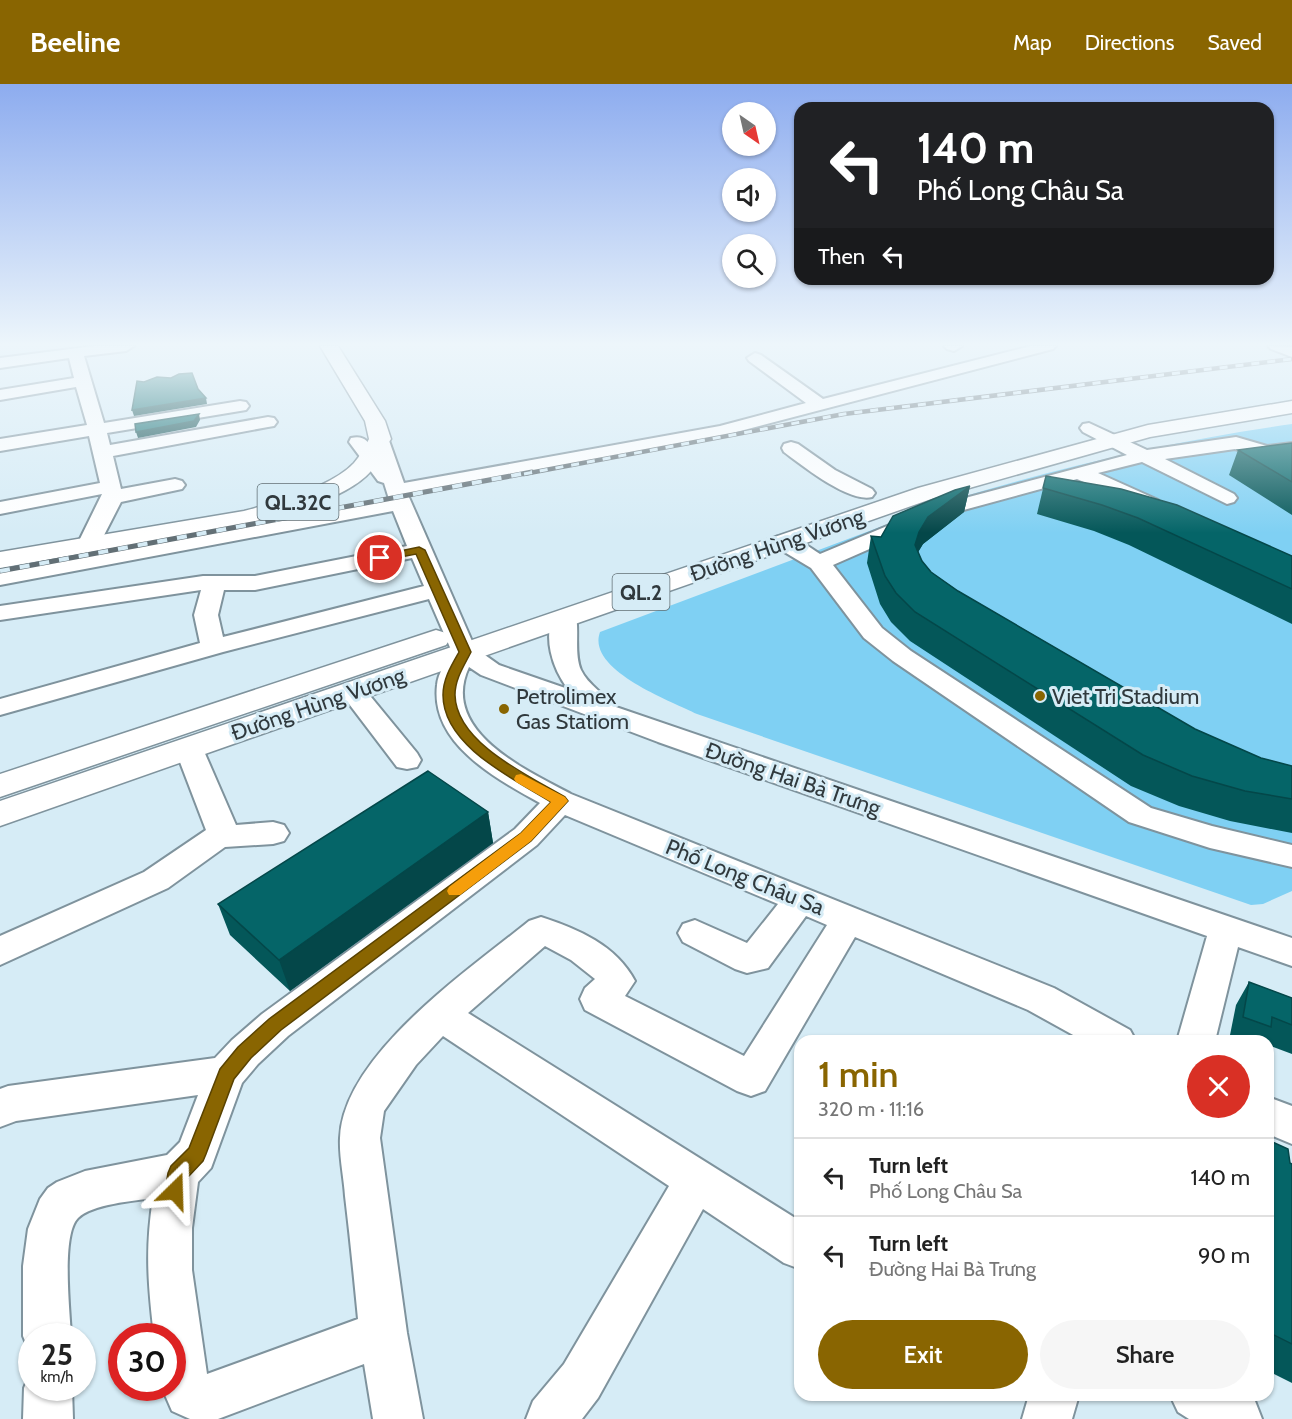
<!DOCTYPE html>
<html lang="en">
<head>
<meta charset="utf-8">
<style>
  :root { --surface:#fff; --page:#f6f6f6; --text:#222; --muted:#767676; --line:#e0e0e0; --accent:#896501 }
  body { margin:0; font-family:Cabin,sans-serif; background:var(--page); color:var(--text); height:100vh; display:flex; flex-direction:column; font-size:22px; white-space:nowrap }
  * { box-sizing:border-box; margin:0 }
  p { font-size:20px; color:var(--muted) }
  .icon { flex:none; width:33px; height:33px; fill:none; stroke:currentColor; stroke-width:2; stroke-linecap:round; stroke-linejoin:round }
  .map { position:relative; flex:1; overflow:hidden }
  .sheet { position:absolute; left:794px; top:951px; width:480px; height:366px; display:flex; flex-direction:column; background:var(--surface); border-radius:18px; box-shadow:0 2px 4px #0004 }
  .sheet>* { flex:none }
  .top-card { position:absolute; left:794px; top:18px; width:480px; height:183px; border-radius:18px; box-shadow:0 2px 4px #0004; background:#202124; color:#fff; overflow:hidden }
  .needle { width:39px; rotate:146deg }
  .tools { position:absolute; left:722px; top:18px; display:grid; gap:12px }
  .tools a { display:grid; place-items:center; width:54px; height:54px; border-radius:50%; background:var(--surface); box-shadow:0 2px 4px #0004; font-size:30px }
  .speed { position:absolute; left:18px; top:1239px; display:flex; gap:12px; font-size:30px; font-weight:700; text-align:center }
  .speed>* { display:grid; place-content:center; width:78px; height:78px; border-radius:50%; background:var(--surface); box-shadow:0 2px 4px #0004; line-height:1 }
  .speed small { font-size:15px; font-weight:400 }
  .speed .limit { border:9px solid #d22; background:#fff; color:#111 }
  .pin { position:absolute; display:grid; place-items:center; width:51px; height:51px; color:#fff; margin:-26px; border:3px solid #fff; border-radius:50%; box-shadow:0 2px 6px #0007 }
  .me { position:absolute; width:66px; margin:-33px; rotate:22deg; stroke-linejoin:round; filter:drop-shadow(0 0 4px #0008) }
  .turn { display:flex; align-items:center; gap:21px; height:126px; padding:0 24px; font-size:27px }
  .turn .icon { width:78px; height:78px; stroke-width:2.5 }
  .turn b { display:block; font-size:42px; line-height:51px }
  .then { display:flex; align-items:center; height:57px; padding:0 24px; background:#0003; gap:12px; font-size:22px }
  .round { display:grid; place-items:center; flex:none; width:63px; height:63px; border-radius:32px; background:var(--page) }
  .overview { display:flex; align-items:center; justify-content:space-between; height:102px; padding:0 24px }
  h1 { font-size:36px; font-weight:600; line-height:45px; color:var(--accent) }
  .primary-button { display:flex; gap:12px; margin-top:auto; padding:12px 24px }
  .primary-button a { flex:1; height:69px; border-radius:36px; background:var(--accent); color:#fff; font-size:24px; font-weight:600; line-height:69px; text-align:center }
  .primary-button a+a { background:var(--page); color:var(--text) }
  ul { padding:0; list-style:none }
  li { display:flex; align-items:center; gap:18px; height:78px; padding:0 24px; border-top:2px solid var(--line) }
  li div { flex:1 }
  li b { display:block; font-size:22px }
  li em { font-style:normal }
  header { display:flex; align-items:center; gap:36px; box-sizing:border-box; height:84px; padding:0 30px; background:var(--accent); color:#fff }
  header strong { font-size:28px }
  nav { display:flex; gap:33px; margin-inline-start:auto; font-size:21px }
  .map>svg:first-child { display:block }
</style>
</head>
<body>
<header>
<strong>Beeline</strong>
<nav><a>Map</a><a>Directions</a><a>Saved</a></nav>
</header>
<div class="map">
<svg width="1292" height="1335" viewBox="0 0 1292 1335">
  <rect width="100%" height="100%" fill="#d6ecf6"/>
  <path fill="#7fd0f3" d="M1292 340V807L1263 820 1251 821 697 630C671 617 586 586 600 548L952 416C1064 382 1177 356 1292 340Z"/>
  <g fill="none" stroke-linecap="round" stroke-linejoin="round">
    <defs>
      <path id="minor" d="M94 262H134L126 267 84 272 104 339 240 317 246 318 249 322 246 326 240 327 107 349 110 361 268 333 274 334 277 338 274 342 268 343 113 372 121 405 175 395 182 397 185 401 182 405 121 418 100 459 97 464 89 466 81 464 78 459 102 410 0 430V418L100 399 89 352 0 367V355L87 341 76 303 0 316V306L74 294 69 274 0 284V274Z
        M944 262H962L954 267 947 265Z
        M1031 262H1056L1053 265 721 352 408 411 475 564 499 581 568 605C553 586 541 551 556 529L565 527 574 529C581 539 573 568 581 586 588 601 604 609 613 622L1292 854V882L1238 863 1215 957H1177L1207 852 658 658 481 591 469 583C439 647 526 686 571 710L1054 904 1130 946 1136 957H1084L1028 926 855 853 765 1007 751 1012 737 1007 585 926 580 915 585 904 595 895 571 876 545 862 468 929 800 1137V1185L784 1179 703 1125 598 1314 582 1335H526L533 1317 564 1280 669 1102 443 952 416 981 384 1027 380 1054 407 1249 423 1335H373L364 1280 218 1335H190L172 1327 162 1304H172V1252H154C148 1201 145 1165 153 1114 134 1117 92 1120 78 1134 61 1151 70 1227 71 1252H32L30 1269 23 1252V1182L28 1145 40 1115 48 1104 57 1098 85 1087 167 1071 180 1058 198 1011 16 1037 0 1043V1005L8 1002 215 974 232 956 262 930 515 745 540 719C497 695 430 660 437 601 438 589 446 578 452 568L429 515 223 568 0 631V615L200 559 194 531 201 506 0 536V522L203 492H255L407 462 393 427 0 501V487L389 415 384 399 378 397 349 358 351 354C364 351 367 357 374 366L371 355 373 351H387L404 399 720 342 806 319 749 277 747 274 755 269 761 271 823 315ZM412 474 424 502 223 553 218 531 224 506H255ZM565 731 778 820 747 859 695 836 683 840 678 849 683 858 735 885 747 889 768 884 806 832 827 841 744 972 625 912 635 897C616 861 578 845 541 833L529 837C469 886 343 971 340 1054 339 1073 344 1094 345 1112 350 1153 354 1194 358 1235L207 1290 192 1186V1144L198 1098 211 1084 242 999 258 980 288 952 537 761Z
        M1268 262 1292 263V273L1271 265Z
        M1089 339 1147 366 1236 353 1267 362 1292 359V371L1266 374 1235 365 1165 375 1234 410 1237 414 1234 418 1227 420 1142 378 1098 389 1158 416 1161 420 1158 424 1151 426 1144 424 1077 395 949 430 833 481 882 544 911 567 1151 724 1212 742 1292 761V783L1210 764 1129 738 893 577 864 554 811 484 776 463 773 458 776 453C793 449 807 462 820 470L935 422 1127 371 1083 348 1080 344 1083 340Z
        M791 358 798 360 835 386 872 405 875 409 872 413C849 419 803 382 784 368L782 364 784 360Z
        M353 600 362 602 417 669 421 676 417 683 407 685 397 683 340 608 344 602Z
        M189 656 199 659 203 665 236 741 273 738 284 741 289 749 284 757 273 760 225 763 168 804 0 881V852L144 788 206 746 175 665 179 659Z
        M1268 1013 1292 1022V1060L1268 1050Z
        M31 1287 32 1304H72L73 1335H23L24 1304Z
        M1029 1311H1079L1072 1335H1022Z
        M1170 1311H1243L1255 1317 1262 1335H1189L1178 1328Z"/>
      <path id="major" d="M1292 317V329L1150 353 934 414 0 742V717L918 404 1148 341Z
        M436 546 446 549 450 555 446 561 0 713V690Z"/>
      <path id="highway" d="M320 262H338L385 337 391 355C384 365 379 377 371 387 349 413 286 431 254 439L0 484V468L244 427C275 419 333 402 354 379 360 372 365 363 369 355L365 337Z"/>
    </defs>
    <use href="#minor" stroke="#7f939d" stroke-width="4"/>
    <use href="#major" stroke="#7f939d" stroke-width="3"/>
    <use href="#highway" stroke="#7f939d" stroke-width="3"/>
    <use href="#minor" fill="#fff" fill-rule="evenodd"/>
    <use href="#major" fill="#fff" fill-rule="evenodd"/>
    <use href="#highway" fill="#fff" fill-rule="evenodd"/>
    <defs>
      <path id="rail-far1" d="M524 390 844 330 1292 275"/>
      <path id="rail" d="M0 487 532 388"/>
    </defs>
    <use href="#rail-far1" stroke="#626f75" stroke-width="4.5"/>
    <use href="#rail" stroke="#626f75" stroke-width="5"/>
    <use href="#rail-far1" stroke="#d6ecf6" stroke-width="3" stroke-dasharray="8" stroke-linecap="butt"/>
    <use href="#rail" stroke="#d6ecf6" stroke-width="4" stroke-dasharray="10" stroke-linecap="butt"/>
  </g>
  <path fill="#045759" d="M1292 359V431L1229 391 1238 366Z
    M1046 392 1292 472V540L1129 461 1094 447 1037 430Z
    M970 402 964 428 923 460 918 468 922 477 931 488 958 507 1195 645 1261 674 1292 682V749L1230 737 1179 722 1131 702 910 557 891 538 880 520 867 479 871 452 881 453Z
    M488 728 493 759 290 907 230 851 218 820Z
    M1249 898 1292 914V970L1268 961V957H1232L1229 956 1236 921Z
    M1268 1056 1290 1079 1292 1080V1299L1268 1287Z"/>
  <path fill="#044749" d="M206 314 207 320 134 332 132 326Z
    M199 330 200 336 196 343 138 354 136 348Z
    M970 402 964 428 923 460 914 475 915 461 919 448 928 433Z
    M488 728 493 759 290 907 279 876Z"/>
  <path fill="#056568" stroke="#044749" stroke-width="1.5" d="M192 289 198 305 206 314 132 326 137 297 144 298 157 293 171 294 179 290Z
    M199 330 194 337 136 348 135 340Z
    M1292 359V398L1238 366Z
    M1046 392 1121 405 1177 421 1292 472V505L1138 434 1102 421 1043 404Z
    M970 402 928 433 919 448 915 461 922 477 931 488 958 507 1195 645 1261 674 1292 682V715L1245 707 1192 692 1143 671 915 528 896 509 885 492 871 452 881 453 893 432 955 406Z
    M428 687 488 728 279 876 218 820Z
    M1249 898 1292 914V941L1272 933 1271 943 1243 933Z
    M1268 1056 1288 1065 1290 1079 1292 1080V1260L1268 1248Z"/>
  <linearGradient id="sky" x2="0" y2="1"><stop stop-color="#8dacef"/><stop offset="0.58" stop-color="#edf6fb"/><stop offset="1" stop-color="#edf6fb" stop-opacity="0"/></linearGradient>
  <rect width="1292" height="449" fill="url(#sky)"/>
  <path fill="#896501" stroke="#594201" stroke-width="1.5" d="M419 463 425 466 471 568C464 582 455 595 455 611 456 659 529 692 565 713L568 717 531 757 281 946 251 974 234 995 206 1070 203 1077 188 1093 183 1114 175 1117 168 1114 165 1107 168 1089 171 1082 189 1064 220 985 238 963 269 935 521 749 551 718C514 695 443 662 443 611 443 595 451 582 459 568L416 470 380 477 374 474 376 472Z"/>
  <path fill="#f59e0b" d="M521 690 565 713 568 717 531 757 460 811H449L447 807 449 803 521 749 551 718 516 698 514 695 516 691Z"/>
  <g fill="#896501" stroke="#d6ecf6" stroke-width="2">
    <circle cx="1040" cy="612" r="6"/>
    <circle cx="504" cy="625" r="6"/>
  </g>
  <g text-anchor="middle" dominant-baseline="central" stroke-width="6" stroke-linejoin="round" paint-order="stroke">
    <g fill="#d6ecf6" stroke="#626f74" stroke-width="1.5">
      <rect x="257.5" y="400" width="81" height="36" rx="4.5"/>
      <rect x="612.5" y="490" width="57" height="36" rx="4.5"/>
    </g>
    <g font-size="21" font-weight="bold" fill="#30393d">
      <text x="298" y="418">QL.32C</text>
      <text x="641" y="508">QL.2</text>
    </g>
    <g font-size="22" fill="#30393d" stroke="#d6ecf6">
      <text transform="translate(777 461) rotate(-19)">Đường Hùng Vương</text>
      <text transform="translate(318 620) rotate(-19)">Đường Hùng Vương</text>
      <text transform="translate(793 695) rotate(19)">Đường Hai Bà Trưng</text>
      <text transform="translate(745 793) rotate(22)">Phố Long Châu Sa</text>
    </g>
    <g font-size="22" fill="#30393d" stroke="#d6ecf6" text-anchor="start">
      <text x="516" y="612">Petrolimex<tspan x="516" dy="25">Gas Statiom</tspan></text>
      <text x="1052" y="612">Viet Tri Stadium</text>
    </g>
  </g>
</svg>
<div class="tools">
<a><svg class="needle" viewBox="-14 -14 28 28"><path d="M0-13l5 13h-10z" fill="#e53935"/><path d="M0 13l5-13h-10z" fill="#767676"/></svg></a>
<a><svg class="icon" aria-label="sound" viewBox="0 0 24 24"><path d="M4 9h4l5-4v14l-5-4H4zM17 9q2 3 0 6"/></svg></a>
<a><svg class="icon" aria-label="search" viewBox="0 0 24 24"><circle cx="10" cy="10" r="6"/><path d="M15 15l6 6"/></svg></a>
</div>
<div class="speed"><div>25<small>km/h</small></div><div class="limit">30</div></div>
<div class="pin" style="left:380px;top:474px;background:#d93025"><svg class="icon" aria-label="arrive" viewBox="0 0 24 24"><path d="M6 21V4h12l-3 4 3 4H6"/></svg></div>
<svg class="me" style="left:175px;top:1107px" viewBox="-20 -20 40 40"><path d="M0-17L14 15 0 8-14 15z" fill="#896501" stroke="#fff" stroke-width="4"/></svg>
<div class="top-card">
<div class="turn"><svg class="icon" aria-label="left" viewBox="0 0 24 24"><path d="M17 20v-9H6M10 6l-5 5 5 5"/></svg><div><b>140 m</b>Phố Long Châu Sa</div></div>
<div class="then">Then<svg class="icon" aria-label="left" viewBox="0 0 24 24"><path d="M17 20v-9H6M10 6l-5 5 5 5"/></svg></div>
</div>
<section class="sheet">
<div class="overview"><div><h1>1 min</h1><p>320 m · 11:16</p></div><a class="round" style="background:#d93025;color:#fff"><svg class="icon" aria-label="close" viewBox="0 0 24 24"><path d="M6 6l12 12M18 6L6 18"/></svg></a></div>
<ul>
<li><svg class="icon" aria-label="left" viewBox="0 0 24 24"><path d="M17 20v-9H6M10 6l-5 5 5 5"/></svg><div><b>Turn left</b><p>Phố Long Châu Sa</p></div><em>140 m</em></li>
<li><svg class="icon" aria-label="left" viewBox="0 0 24 24"><path d="M17 20v-9H6M10 6l-5 5 5 5"/></svg><div><b>Turn left</b><p>Đường Hai Bà Trưng</p></div><em>90 m</em></li>
</ul>
<div class="primary-button"><a>Exit</a><a>Share</a></div>
</section>
</div>
</body>
</html>
